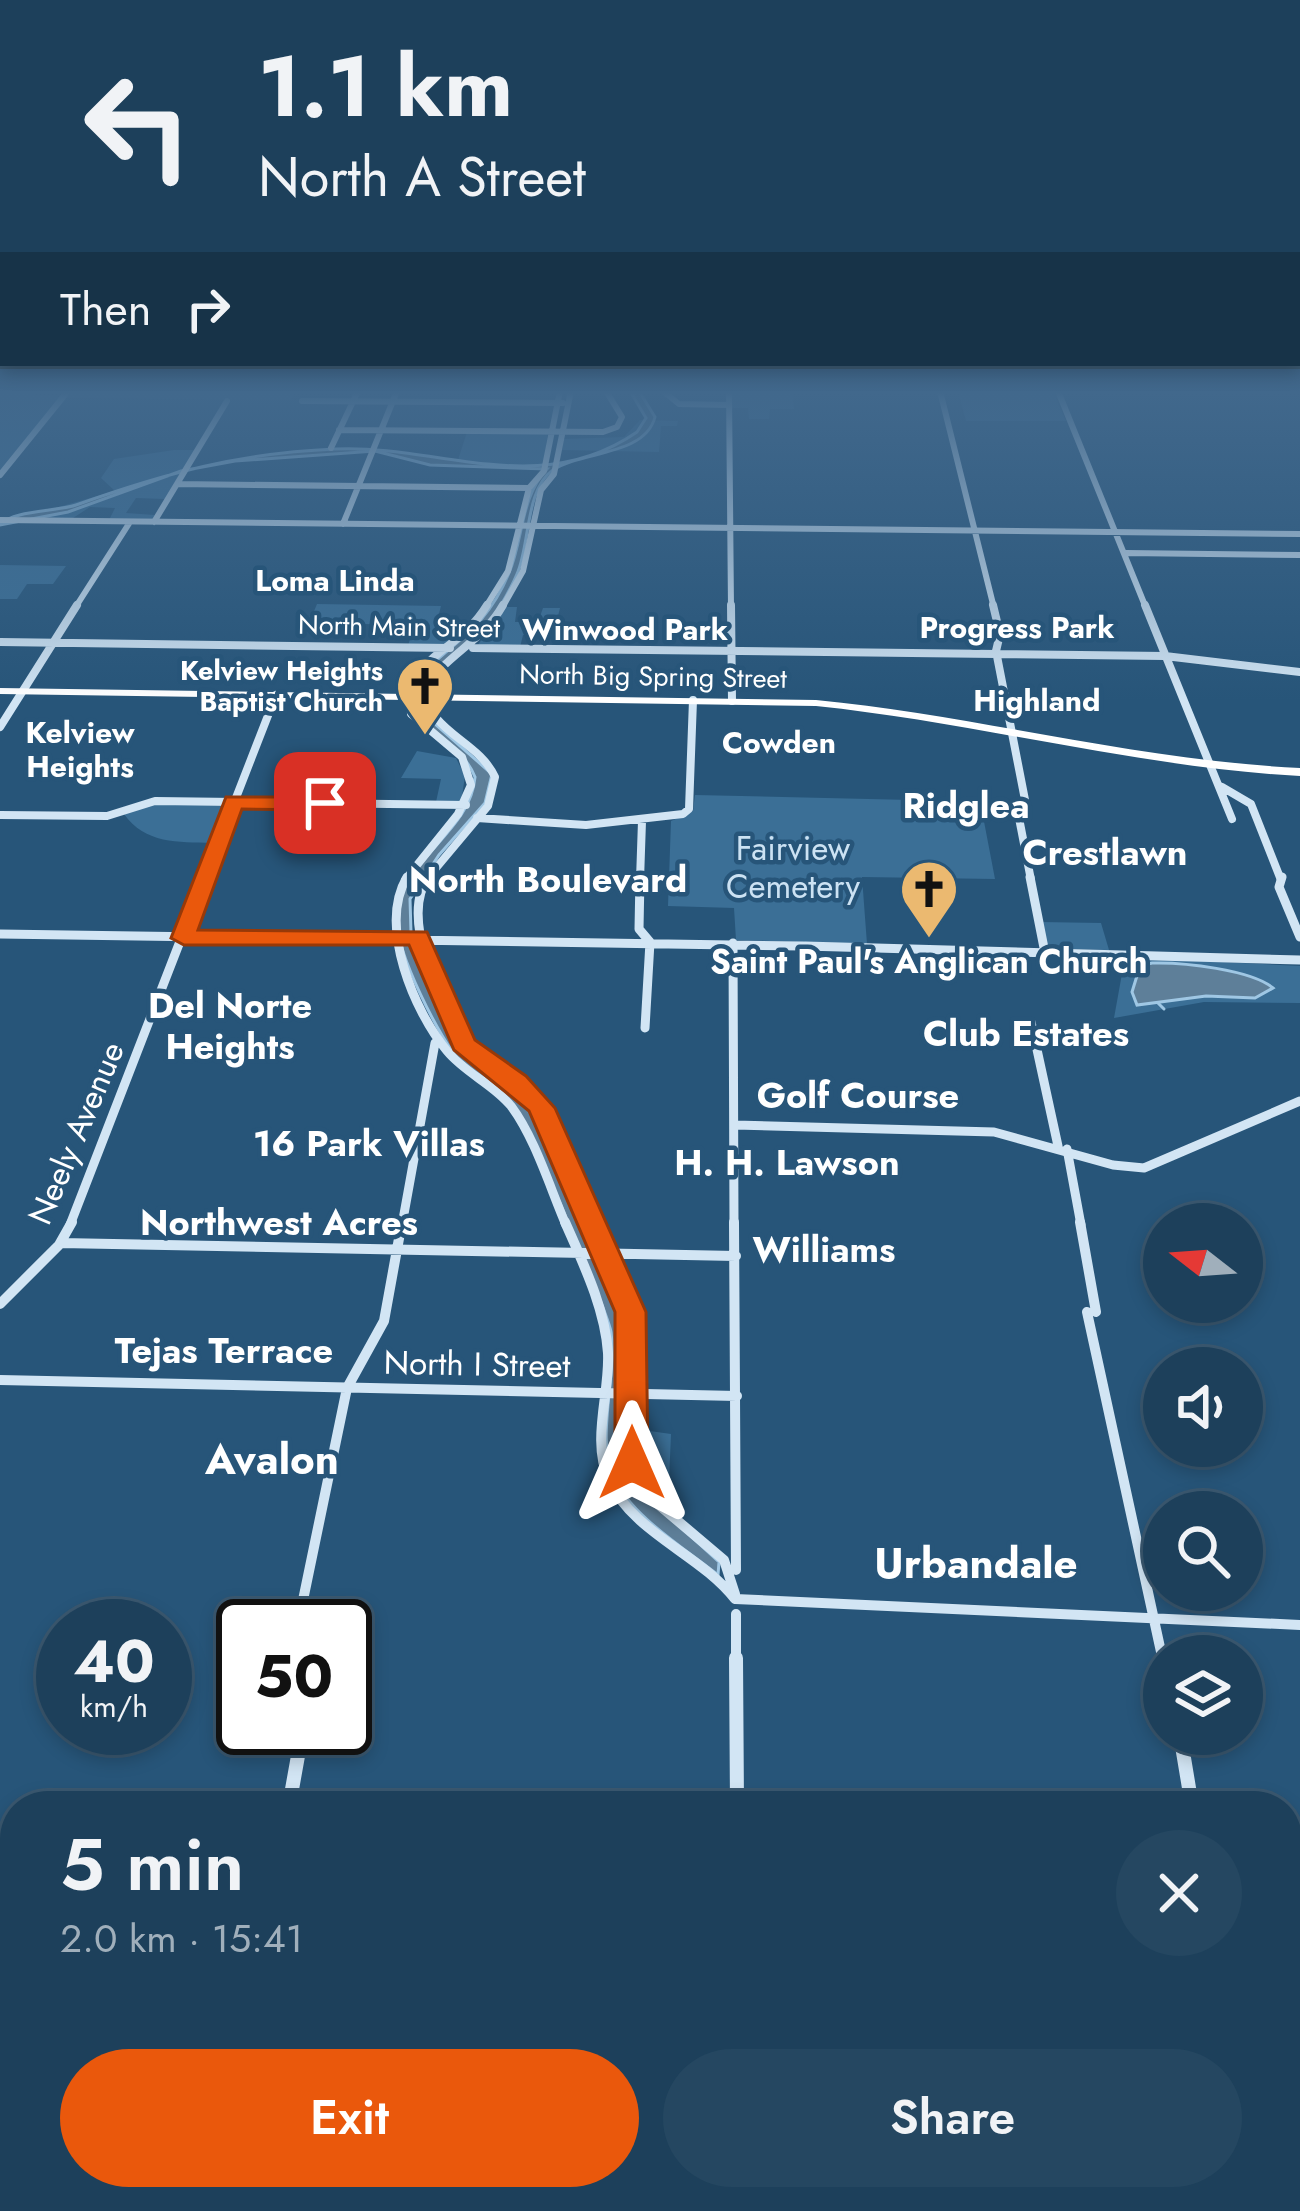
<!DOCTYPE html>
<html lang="en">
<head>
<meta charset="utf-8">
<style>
  :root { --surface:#1d405b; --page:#254761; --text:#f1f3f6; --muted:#a0afbb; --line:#3b5971; --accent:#ea580c }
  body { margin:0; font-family:Jost,sans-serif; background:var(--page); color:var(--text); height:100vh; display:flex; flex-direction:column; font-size:45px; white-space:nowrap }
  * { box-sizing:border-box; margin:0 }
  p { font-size:39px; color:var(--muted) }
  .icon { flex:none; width:66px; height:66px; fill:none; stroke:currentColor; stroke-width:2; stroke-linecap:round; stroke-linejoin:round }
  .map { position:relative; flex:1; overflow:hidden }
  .panel { position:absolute; left:0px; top:1791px; width:1302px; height:420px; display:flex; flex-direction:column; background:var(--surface); border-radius:48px 48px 0 0; box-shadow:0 6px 18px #0003,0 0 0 3px var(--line) }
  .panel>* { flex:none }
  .banner { position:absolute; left:0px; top:0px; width:1302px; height:366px; box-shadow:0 6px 18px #0003,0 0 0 3px var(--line); background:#1d405b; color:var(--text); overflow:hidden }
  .needle { width:78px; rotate:287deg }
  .controls { position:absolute; left:1143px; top:1203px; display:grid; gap:24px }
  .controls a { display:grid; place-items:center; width:120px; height:120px; border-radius:50%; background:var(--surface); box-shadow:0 6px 18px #0003,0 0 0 3px var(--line); font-size:60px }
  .speed { position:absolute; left:36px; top:1599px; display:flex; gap:24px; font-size:60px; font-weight:700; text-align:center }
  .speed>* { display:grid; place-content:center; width:156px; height:156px; border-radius:50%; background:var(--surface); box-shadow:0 6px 18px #0003,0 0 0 3px var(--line); line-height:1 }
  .speed small { font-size:30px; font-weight:400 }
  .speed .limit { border:6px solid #111; border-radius:18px; background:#fff; color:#111 }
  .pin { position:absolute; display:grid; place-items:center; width:102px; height:102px; color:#fff; margin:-51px; border-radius:24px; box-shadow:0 6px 18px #0006 }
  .me { position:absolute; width:132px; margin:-66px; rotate:0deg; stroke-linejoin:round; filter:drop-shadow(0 0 9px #0008) }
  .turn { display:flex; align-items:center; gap:42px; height:252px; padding:0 60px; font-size:54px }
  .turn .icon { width:156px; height:156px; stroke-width:2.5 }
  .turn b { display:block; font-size:84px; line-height:102px }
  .then { display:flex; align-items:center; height:114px; padding:0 60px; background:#0003; gap:24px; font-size:45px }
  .round { display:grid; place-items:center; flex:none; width:126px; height:126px; border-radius:63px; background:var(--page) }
  .head { display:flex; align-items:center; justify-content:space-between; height:204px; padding:0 60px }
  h1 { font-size:72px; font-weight:600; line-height:90px }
  .button { display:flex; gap:24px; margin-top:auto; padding:24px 60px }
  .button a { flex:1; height:138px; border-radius:72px; background:var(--accent); color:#fff; font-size:48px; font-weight:600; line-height:138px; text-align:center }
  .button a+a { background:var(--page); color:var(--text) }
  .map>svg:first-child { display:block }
</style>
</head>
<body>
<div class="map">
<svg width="1300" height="2211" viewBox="0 0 1300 2211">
  <rect width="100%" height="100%" fill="#275579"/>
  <path fill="#3b6f96" d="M0 391 61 397 0 471Z
    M72 391H296L291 400 66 398Z
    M732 391H792L794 409H770L769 419H749L748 408H731Z
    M958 391 1053 392 1066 421H966Z
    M640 420 678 421 677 426H661L659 452 562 450 564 439 624 437Z
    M467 432 548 433 543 467 457 463Z
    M174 450H195L165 499 136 498 126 513 155 515 152 520H109L115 508 90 507 73 518H20L115 491 101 478 114 459Z
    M0 565 66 566 53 584H27L17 599H0Z
    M317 604 441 606 436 626 472 627 450 647 408 646 414 625 309 623Z
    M506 607H517L515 622H538L543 608H560L553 636 523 635 520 647 477 646Z
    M417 751 456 758 465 776 461 803 436 802 441 779 401 778Z
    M695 795 954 801 982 811 995 879 862 877 867 944 736 940 734 908 668 906 671 821 693 811Z
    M151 804H225L227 806 212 843C178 842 145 844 124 814Z
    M1040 922 1101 923 1109 950 1047 949Z
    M1125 957 1300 966V1003L1204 1002 1114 1018Z
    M636 1429 671 1434 668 1505 638 1466Z
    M202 2196H320L318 2211H199Z"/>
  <path fill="#5e7f99" stroke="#9fc7e4" stroke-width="3" d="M630 391H639L655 417C645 456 581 451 553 470 525 489 530 546 517 574 508 595 493 620 478 637 458 660 431 664 419 694L434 723 492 774 485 803 439 855 410 899 411 932 448 1029 538 1111 619 1301 631 1342 624 1455 633 1483 719 1562 718 1575C684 1548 631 1516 613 1476 596 1438 617 1375 611 1332 608 1314 530 1129 518 1113 505 1094 479 1082 463 1065 441 1043 394 948 396 917 401 858 470 834 475 777 459 736 409 734 412 684 451 641 484 633 509 573 524 537 520 498 547 469L430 465 375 451 235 461 181 471 68 512 0 525C13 510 55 512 76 505 166 473 239 453 335 449 439 444 538 500 637 432L646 418Z
    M1152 963C1183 962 1252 970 1273 988L1255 998 1206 996 1137 1005 1132 992 1140 966Z"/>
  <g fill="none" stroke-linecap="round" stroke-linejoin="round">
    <path stroke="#9fc7e4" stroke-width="3" d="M1134 959 1142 965
      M1158 1003 1164 1009"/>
    <path stroke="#d2e5f4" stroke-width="6" d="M663 391 679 404 729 405
      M729 391 731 608
      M940 391 994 608
      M1058 391 1146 608
      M302 401 563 403
      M339 430 603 432 617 427 622 417 606 391
      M331 448 358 391
      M0 475 68 391
      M177 484 529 488
      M0 520 1300 534
      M154 522 227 401
      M343 524 397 391
      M1126 553 1300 555
      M75 608 130 522
      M485 608 508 571 529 488 544 471 560 391
      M502 608 523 571 541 490 554 474 571 391"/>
    <path stroke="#d2e5f4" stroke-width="8" d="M731 605 732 701
      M993 605 1000 634 996 651 1026 805 1019 818 1031 880
      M1145 605 1232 819
      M0 642 450 648
      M473 648 1165 656 1300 672
      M0 727 77 605
      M1222 787 1251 804 1281 880
      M0 815 107 816 155 801 466 805
      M477 818 586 825 683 814 689 809 693 700
      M204 880 276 695
      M405 880 458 814 471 785 462 757 411 714C407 652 456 656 487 605
      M426 880 488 806 495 777C478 740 429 733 424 689 446 655 483 641 503 605
      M640 880 642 821"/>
    <path stroke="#d2e5f4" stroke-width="9" d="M407 877C378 926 414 1011 447 1051 465 1073 493 1084 511 1106 535 1138 550 1188 566 1225
      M429 877C399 913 439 1004 462 1041 478 1067 519 1079 539 1106 563 1138 576 1188 592 1225
      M640 877 639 929 650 942 645 1028
      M1030 877 1045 953
      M1282 877 1279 887 1300 937
      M0 934 803 946
      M733 943 734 1225
      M805 946 1300 960
      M1031 1022 1058 1146
      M735 1125 994 1132 1113 1165 1144 1168 1300 1101
      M1067 1149 1081 1225
      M70 1225 205 877
      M402 1225 435 1043"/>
    <path stroke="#d2e5f4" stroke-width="10" d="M565 1222C583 1263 605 1308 608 1353 610 1394 591 1440 609 1480 633 1533 700 1554 735 1599
      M591 1222 630 1312 633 1465 653 1500 724 1560 735 1594
      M734 1222 736 1570
      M1080 1222 1096 1312
      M61 1243 736 1256
      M0 1304 59 1245 72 1222
      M1087 1312 1163 1661
      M0 1380 737 1396
      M735 1599 1300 1625
      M736 1614V1661
      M303 1626 302 1605 347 1388 384 1321 402 1222"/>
    <path stroke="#d2e5f4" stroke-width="14" d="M736 1658 737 1806
      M1162 1658 1164 1665
      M1180 1734 1192 1806
      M289 1806 303 1728
      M0 1991H15
      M1287 2027 1300 2028
      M1270 2196 1274 2211
      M192 2211 195 2196
      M741 2211 742 2196"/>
    <path fill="#fff" fill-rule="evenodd" d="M0 688 816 700C979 716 1136 760 1300 768V776C1136 767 979 723 816 706L0 694Z"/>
  </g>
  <linearGradient id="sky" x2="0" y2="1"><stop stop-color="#152f43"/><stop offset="0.56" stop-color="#41688c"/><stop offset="1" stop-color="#41688c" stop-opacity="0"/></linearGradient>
  <rect width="1300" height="701" fill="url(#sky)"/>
  <path fill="#ea580c" stroke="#983908" stroke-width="3" d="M226 797H325L336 803 325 810 242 809 198 930 427 932 475 1040 526 1076 555 1108 646 1312 648 1463 643 1472 632 1475 615 1463V1312L529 1111 454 1050 409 945H184L171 938Z"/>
  <defs>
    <symbol id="church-pin" viewBox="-11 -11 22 30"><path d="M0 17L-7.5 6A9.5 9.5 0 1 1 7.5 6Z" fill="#ebb970" stroke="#275579"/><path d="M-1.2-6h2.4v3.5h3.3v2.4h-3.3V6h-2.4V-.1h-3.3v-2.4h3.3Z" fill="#111"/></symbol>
  </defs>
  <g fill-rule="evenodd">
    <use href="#church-pin" x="392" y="653" width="66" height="90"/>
    <use href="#church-pin" x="896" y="856" width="66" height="90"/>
  </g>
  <g text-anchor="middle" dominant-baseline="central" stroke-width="9" stroke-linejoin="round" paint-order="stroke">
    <g font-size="27" fill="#fff" stroke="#275579">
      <text transform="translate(399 626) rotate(1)">North Main Street</text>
      <text transform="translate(653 676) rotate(1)">North Big Spring Street</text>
    </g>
    <g font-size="27" font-weight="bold" fill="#fff" stroke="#275579" text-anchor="end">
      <text x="383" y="670">Kelview Heights<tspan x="383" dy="31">Baptist Church</tspan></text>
    </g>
    <g font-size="30" font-weight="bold" fill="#fff" stroke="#275579">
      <text x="335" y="580">Loma Linda</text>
      <text x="1017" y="627">Progress Park</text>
      <text x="625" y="629">Winwood Park</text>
      <text x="1037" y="700">Highland</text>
      <text x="80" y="732">Kelview<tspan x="80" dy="34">Heights</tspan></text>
      <text x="779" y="742">Cowden</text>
    </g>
    <g font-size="33" fill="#cce2f3" stroke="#275579">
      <text x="793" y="848">Fairview<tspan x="793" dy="38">Cemetery</tspan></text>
    </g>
    <g font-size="33" font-weight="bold" fill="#fff" stroke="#275579">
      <text x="929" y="961">Saint Paul's Anglican Church</text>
    </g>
    <g font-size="33" fill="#fff" stroke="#275579">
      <text transform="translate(76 1133) rotate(-67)">Neely Avenue</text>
      <text transform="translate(477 1364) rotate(1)">North I Street</text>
    </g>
    <g font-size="36" font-weight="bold" fill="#fff" stroke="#275579">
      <text x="966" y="805">Ridglea</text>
      <text x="1105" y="852">Crestlawn</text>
      <text x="548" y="879">North Boulevard</text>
      <text x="230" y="1005">Del Norte<tspan x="230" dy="41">Heights</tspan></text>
      <text x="1026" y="1033">Club Estates</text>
      <text x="858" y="1095">Golf Course</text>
      <text x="369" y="1143">16 Park Villas</text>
      <text x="787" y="1162">H. H. Lawson</text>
      <text x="279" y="1222">Northwest Acres</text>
      <text x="824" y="1249">Williams</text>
      <text x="224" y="1350">Tejas Terrace</text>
    </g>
    <g font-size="42" font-weight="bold" fill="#fff" stroke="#275579">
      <text x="272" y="1459">Avalon</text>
      <text x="976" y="1563">Urbandale</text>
    </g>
  </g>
</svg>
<div class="controls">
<a><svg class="needle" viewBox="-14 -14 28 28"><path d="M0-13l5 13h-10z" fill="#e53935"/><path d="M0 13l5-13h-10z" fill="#a0afbb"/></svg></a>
<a><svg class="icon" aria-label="sound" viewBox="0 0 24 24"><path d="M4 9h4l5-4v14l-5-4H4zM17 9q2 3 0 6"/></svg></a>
<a><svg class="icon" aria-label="search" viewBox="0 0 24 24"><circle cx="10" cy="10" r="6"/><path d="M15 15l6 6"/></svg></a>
<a><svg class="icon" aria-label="layers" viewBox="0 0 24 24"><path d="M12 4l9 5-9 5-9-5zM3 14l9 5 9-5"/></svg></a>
</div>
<div class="speed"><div>40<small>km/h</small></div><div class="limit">50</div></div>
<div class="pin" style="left:325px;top:803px;background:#d93025"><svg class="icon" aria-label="arrive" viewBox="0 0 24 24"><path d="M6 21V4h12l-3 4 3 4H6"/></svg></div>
<svg class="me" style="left:632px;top:1463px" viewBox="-20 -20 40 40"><path d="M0-17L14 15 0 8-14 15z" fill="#ea580c" stroke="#fff" stroke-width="4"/></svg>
<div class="banner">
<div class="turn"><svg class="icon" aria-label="left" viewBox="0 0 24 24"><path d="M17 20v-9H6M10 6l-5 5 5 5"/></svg><div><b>1.1 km</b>North A Street</div></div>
<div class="then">Then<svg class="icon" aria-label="right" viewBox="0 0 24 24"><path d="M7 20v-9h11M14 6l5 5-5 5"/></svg></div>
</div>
<section class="panel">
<div class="head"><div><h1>5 min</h1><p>2.0 km · 15:41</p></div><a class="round"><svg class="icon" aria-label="close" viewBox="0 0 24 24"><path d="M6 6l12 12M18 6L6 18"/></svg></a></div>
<div class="button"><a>Exit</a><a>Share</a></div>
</section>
</div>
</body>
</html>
